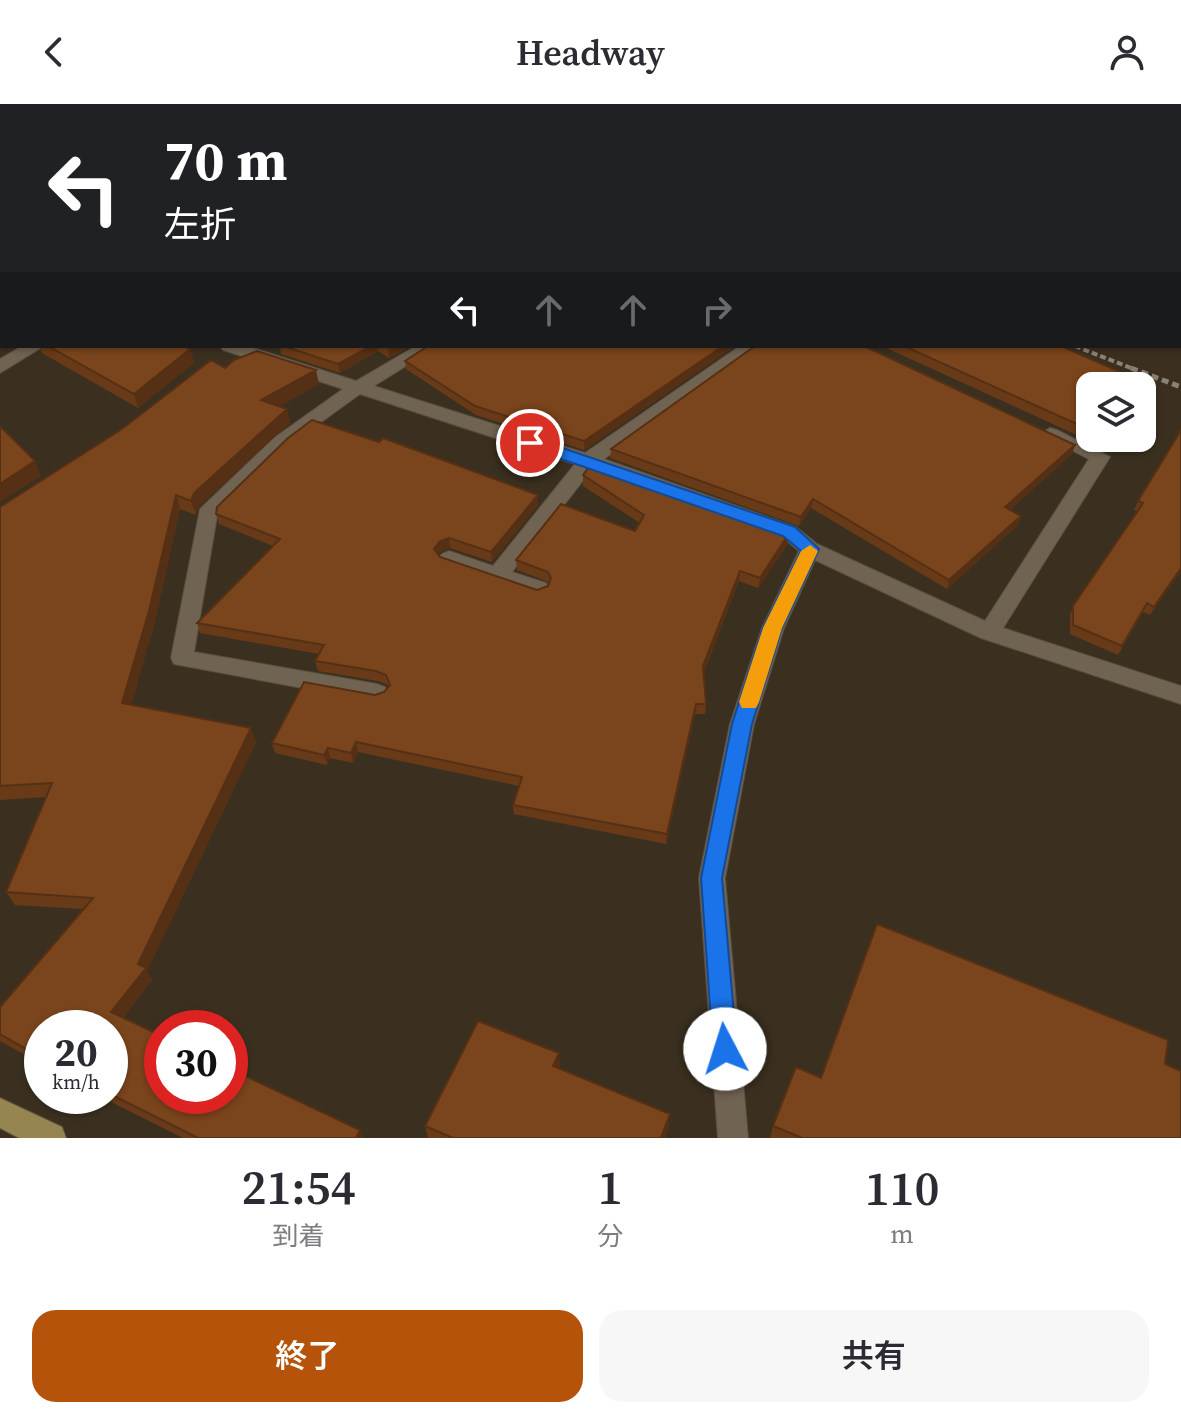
<!DOCTYPE html>
<html lang="ja">
<head>
<meta charset="utf-8">
<style>
  :root { --surface:#fff; --page:#f7f7f7; --text:#2b2b33; --muted:#7c7c81; --accent:#b45309 }
  body { margin:0; font-family:"Source Serif 4","Noto Sans JP",serif; background:var(--page); color:var(--text); height:100vh; display:flex; flex-direction:column; font-size:30px; white-space:nowrap }
  * { box-sizing:border-box; margin:0 }
  p { font-size:26px; color:var(--muted) }
  .icon { flex:none; width:44px; height:44px; fill:none; stroke:currentColor; stroke-width:2; stroke-linecap:round; stroke-linejoin:round }
  .map { position:relative; height:1034px; overflow:hidden }
  .side { display:flex; flex-direction:column; background:var(--surface); flex:1 }
  .side>* { flex:none }
  .guide { position:absolute; left:0px; top:0px; width:1182px; height:244px; box-shadow:0 2px 6px #0004; background:#202124; color:#fff; overflow:hidden }
  .tools { position:absolute; left:1076px; top:268px; display:grid; gap:16px }
  .tools a { display:grid; place-items:center; width:80px; height:80px; border-radius:16px; background:var(--surface); box-shadow:0 2px 6px #0004; font-size:40px }
  .speed { position:absolute; left:24px; top:906px; display:flex; gap:16px; font-size:40px; font-weight:700; text-align:center }
  .speed>* { display:grid; place-content:center; width:104px; height:104px; border-radius:50%; background:var(--surface); box-shadow:0 2px 6px #0004; line-height:1 }
  .speed small { font-size:20px; font-weight:400 }
  .speed .limit { border:12px solid #d22; background:#fff; color:#111 }
  .pin { position:absolute; display:grid; place-items:center; width:68px; height:68px; color:#fff; margin:-34px; border:4px solid #fff; border-radius:50%; box-shadow:0 2px 8px #0007 }
  .me { position:absolute; width:88px; margin:-44px; rotate:355deg; stroke-linejoin:round; filter:drop-shadow(0 0 6px #0008) }
  .turn { display:flex; align-items:center; gap:28px; height:168px; padding:0 32px; font-size:36px }
  .turn .icon { width:104px; height:104px; stroke-width:2.5 }
  .turn b { display:block; font-size:56px; line-height:68px }
  .lanes { display:flex; align-items:center; height:76px; padding:0 32px; background:#0003; justify-content:center; gap:40px; direction:ltr }
  .lanes .off { opacity:.35 }
  .eta { display:flex; justify-content:space-evenly; align-items:center; height:136px; text-align:center }
  .eta b { font-size:48px; font-weight:600; line-height:56px }
  .primary-button { display:flex; gap:16px; margin-top:auto; padding:16px 32px }
  .primary-button a { flex:1; height:92px; border-radius:24px; background:var(--accent); color:#fff; font-size:32px; font-weight:600; line-height:92px; text-align:center }
  .primary-button a+a { background:var(--page); color:var(--text) }
  header { display:flex; justify-content:space-between; align-items:center; height:104px; padding:0 32px; background:var(--surface); font-size:36px; font-weight:600 }
  .map>svg:first-child { display:block }
</style>
</head>
<body>
<header><svg class="icon" aria-label="back" viewBox="0 0 24 24"><path d="M15 5l-7 7 7 7"/></svg>Headway<svg class="icon" aria-label="person" viewBox="0 0 24 24"><circle cx="12" cy="8" r="4"/><path d="M4 21q1-7 8-7t8 7"/></svg></header>
<div class="map">
<svg width="1181" height="1034" viewBox="0 0 1181 1034">
  <rect width="100%" height="100%" fill="#3b3020"/>
  <g fill="none" stroke-linecap="round" stroke-linejoin="round">
    <path stroke="#544a3b" stroke-width="18" stroke-dasharray="18 9" stroke-linecap="butt" d="M320 2 333 0
      M653 2 668 0"/>
    <defs>
      <path id="service" d="M920 0H938L939 2H921Z
        M1180 92H1181V102H1180Z"/>
      <path id="minor" d="M106 0H120V2H106Z
        M386 0H402L385 2Z
        M2 93V103L0 104V94Z
        M0 123 2 124V134L0 133Z
        M22 242H44L0 269V255Z
        M220 242H247L356 277 416 242H438L374 282 585 349 740 242H761L604 355 796 423 817 440 985 517 1089 355 1040 330 1050 324 1057 326 1110 353 1003 524 1181 582V600L981 534 815 456 784 524 754 620 725 774 748 1034H718L699 774 730 620 762 524 799 447 782 433 592 365 512 468 546 479 549 485 546 491 538 493 442 460 438 455 442 450 449 447 493 462 575 360 360 290 288 342 217 412 194 548 377 580 385 583 389 589 385 595 377 598 174 560 171 554 200 405 274 334 343 285 223 246Z"/>
      <path id="primary" d="M0 994 62 1023 66 1034H19L0 1024Z"/>
    </defs>
    <use href="#service" stroke="#584f40" stroke-width="2"/>
    <use href="#minor" stroke="#584f40" stroke-width="2"/>
    <use href="#primary" stroke="#584f40" stroke-width="2"/>
    <path stroke="#8b8275" stroke-width="4" stroke-dasharray="6 3" stroke-linecap="butt" d="M564 0 567 2
      M1075 242 1136 266"/>
    <path stroke="#8b8275" stroke-width="5" stroke-dasharray="7 4" stroke-linecap="butt" d="M1131 264 1181 283"/>
    <use href="#service" fill="#716352" fill-rule="evenodd"/>
    <use href="#minor" fill="#716352" fill-rule="evenodd"/>
    <use href="#primary" fill="#978551" fill-rule="evenodd"/>
  </g>
  <path fill="#693a18" d="M39 242H183L190 245 194 259 138 304 42 249Z
    M280 242H410L389 254 378 247 340 269 281 250Z
    M428 242H735L584 346 476 311 406 265 405 257Z
    M882 242H1061L1145 279 1142 286V282H1090V334L1088 336Z
    M225 264 319 280 280 302 287 305 290 319 198 403 196 411 180 405 154 521 131 601 256 638 147 867 152 876 123 914 363 1034H183L99 992H110V924H42V960L0 937V903L83 805 15 801 6 788 46 693 0 696V403Z
    M1181 326V467L1150 511 1143 508 1118 551 1070 530V511L1073 502 1137 407 1134 406 1138 397Z
    M1075 341 1072 350 1010 406 1021 412 1018 421 947 485 811 404 799 422 610 354 611 345Z
    M583 371 788 431 787 441 758 484 739 477 704 568 706 600 705 610H695L666 740 514 710 513 701 519 682 358 648 353 659 330 654 327 661 275 649 272 639 375 591 384 588 388 583V581L378 577 318 567 315 557 319 550 200 529 197 519 273 442 219 420 216 410 538 401 492 458 450 444 441 447 438 451 440 453 537 486 548 482 549 478 517 466 516 456 635 427 640 419 583 382Z
    M1165 960 1181 1034H770L773 1022 821 974Z
    M560 963 559 965 669 1023 665 1034H428L425 1022Z"/>
  <path fill="#553014" d="M0 48H2V61H0Z
    M2 223V240L0 241V224Z
    M371 242H378V247L340 269 338 260Z
    M394 242H410L389 254 388 245Z
    M723 242H735L584 346V337Z
    M190 245 194 259 138 304 134 290Z
    M316 266 319 280 264 311 261 296Z
    M287 305 290 319 198 403 196 411 191 397 194 389Z
    M1075 341 1072 350 1003 412 1005 403Z
    M35 357 41 372 0 398V380Z
    M176 391 180 405 154 521 128 613 122 599Z
    M538 391V401L492 458 491 448Z
    M813 395 811 404 799 422 801 413Z
    M1021 412 1018 421 947 485 949 476Z
    M788 431 787 441 758 484 760 474Z
    M449 434 450 444 441 447 435 455 434 445 440 437Z
    M1181 464V467L1150 511 1154 503Z
    M740 467 739 477 702 572 703 562Z
    M696 600 695 610 666 740 667 730Z
    M251 624 256 638 147 867 152 876 118 920 111 908 138 860Z
    M356 638 358 648 353 659 351 649Z
    M328 644 330 654 327 661 324 651Z
    M559 949 560 963 554 976 553 962Z
    M670 1010 669 1023 665 1034H661Z
    M360 1026 363 1034H356Z"/>
  <path fill="#7a441c" stroke="#553014" stroke-width="2" d="M0 0H73V2H2V48H0Z
    M0 211 2 212V223L0 224Z
    M48 242H183L190 245 134 290Z
    M283 242H371L338 260Z
    M428 242H723L584 337 475 302 405 257Z
    M755 242H864L1075 341 1005 403 1021 412 949 476 813 395 801 413 611 345Z
    M904 242H1061L1145 279 1141 282H1090V326Z
    M257 247 316 266 261 296 287 305 194 389 191 397 176 391 149 507 122 599 251 624 138 860 146 864 111 908 162 932V992H230V965L360 1026 356 1034H198L110 990V924H42V954L0 930V903L93 794 6 788 52 679 0 682V403L122 325 211 256 225 264 234 256Z
    M312 316 379 338 383 334 538 391 491 448 449 434 440 437 434 445 440 453 537 486 548 482 551 474 548 468 516 456 561 400 635 427 644 411 583 371 593 358 788 431 760 474 740 467 703 562 706 600H696L667 730 513 701 522 673 356 638 351 649 328 644 324 651 272 639 304 578 375 591 384 588 390 581 386 571 376 567 315 557 324 541 197 519 280 435 216 410 217 403 288 334Z
    M0 322 35 357 0 380Z
    M1181 326V464L1154 503 1147 499 1122 542 1073 521V502L1143 399 1138 397Z
    M877 820 1168 936 1165 960 1181 967V1034H802L773 1022 796 963 821 974Z
    M478 917 559 949 553 962 670 1010 661 1034H453L425 1022Z"/>
  <path fill="#1a73e8" stroke="#114b97" stroke-width="2" d="M530 333 795 423 819 445 782 524 752 620 722 774 737 945 734 953 725 956 717 953 713 945 701 774 732 620 763 524 801 447 783 432 524 342V335Z"/>
  <path fill="#f59e0b" d="M810 441 818 447 782 524 759 598 756 604H742L739 598 763 524 801 447Z"/>
</svg>
<div class="tools">
<a><svg class="icon" aria-label="layers" viewBox="0 0 24 24"><path d="M12 4l9 5-9 5-9-5zM3 14l9 5 9-5"/></svg></a>
</div>
<div class="speed"><div>20<small>km/h</small></div><div class="limit">30</div></div>
<div class="pin" style="left:530px;top:339px;background:#d93025"><svg class="icon" aria-label="arrive" viewBox="0 0 24 24"><path d="M6 21V4h12l-3 4 3 4H6"/></svg></div>
<svg class="me" style="left:725px;top:945px" viewBox="-20 -20 40 40"><circle r="19" fill="#fff"/><path d="M0-13L10 11 0 6-10 11z" fill="#1a73e8"/></svg>
<div class="guide">
<div class="turn"><svg class="icon" aria-label="left" viewBox="0 0 24 24"><path d="M17 20v-9H6M10 6l-5 5 5 5"/></svg><div><b>70 m</b>左折</div></div>
<div class="lanes"><svg class="icon" aria-label="left" viewBox="0 0 24 24"><path d="M17 20v-9H6M10 6l-5 5 5 5"/></svg><svg class="icon off" aria-label="ahead" viewBox="0 0 24 24"><path d="M12 20V5M6 11l6-6 6 6"/></svg><svg class="icon off" aria-label="ahead" viewBox="0 0 24 24"><path d="M12 20V5M6 11l6-6 6 6"/></svg><svg class="icon off" aria-label="right" viewBox="0 0 24 24"><path d="M7 20v-9h11M14 6l5 5-5 5"/></svg></div>
</div>
</div>
<section class="side">
<div class="eta">
<div><b>21:54</b><p>到着</p></div>
<div><b>1</b><p>分</p></div>
<div><b>110</b><p>m</p></div>
</div>
<div class="primary-button"><a>終了</a><a>共有</a></div>
</section>
</body>
</html>
